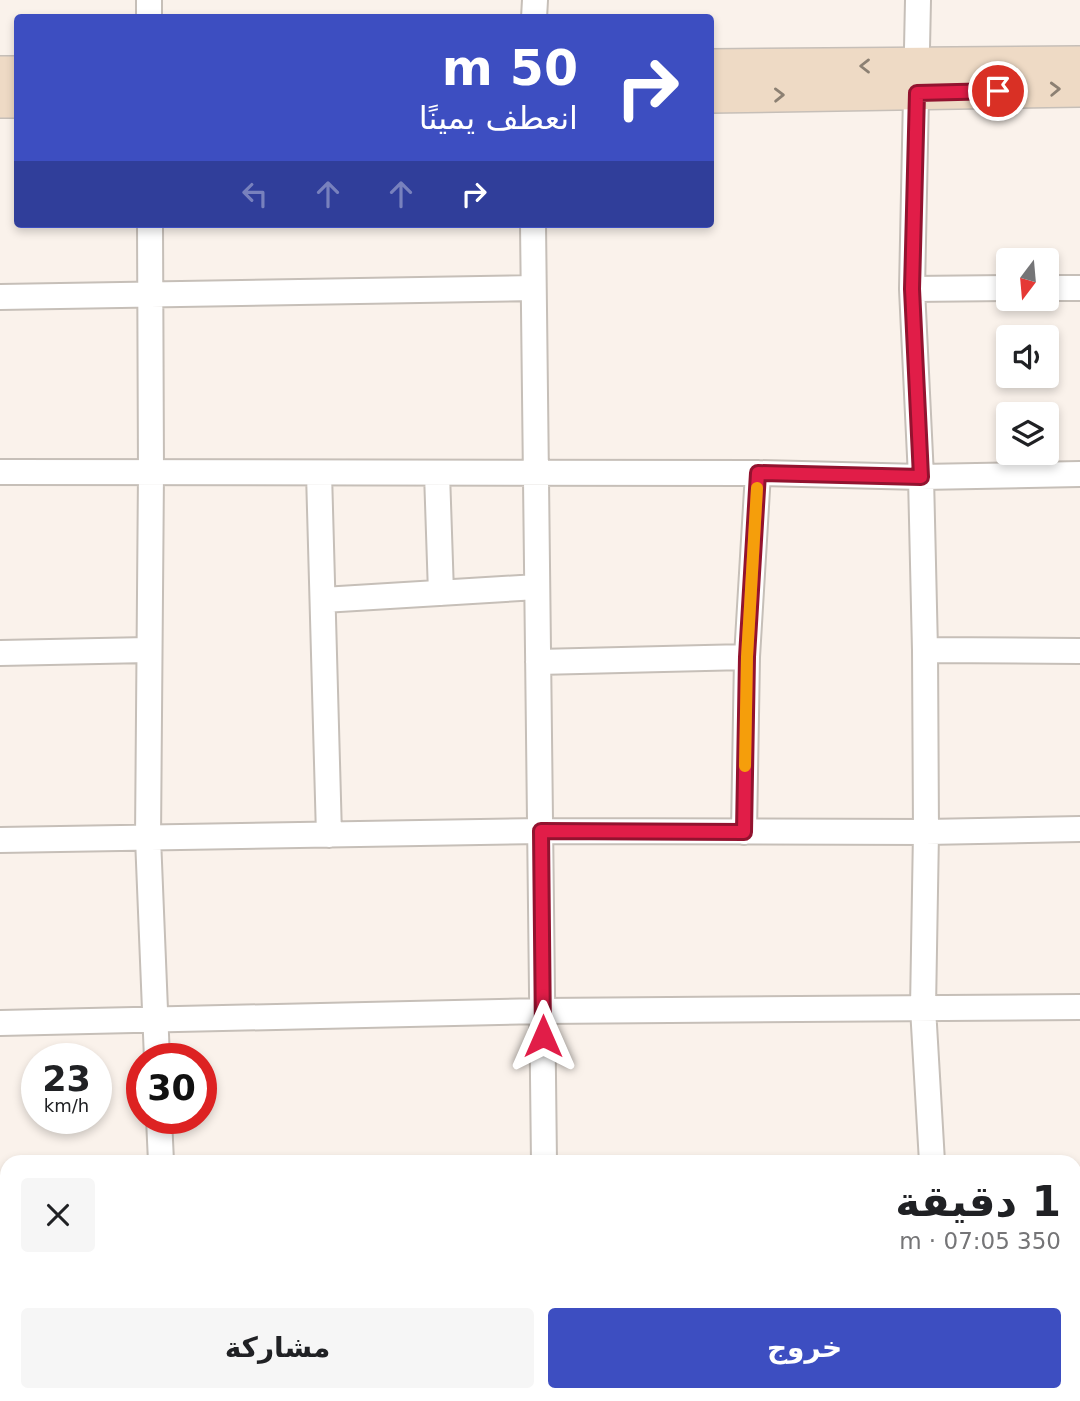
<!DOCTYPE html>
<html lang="ar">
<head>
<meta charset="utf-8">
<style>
  :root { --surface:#fff; --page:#f6f6f6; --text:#202124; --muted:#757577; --accent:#3d4ec1 }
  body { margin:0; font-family:"DejaVu Sans",Vazirmatn,sans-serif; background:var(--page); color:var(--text); direction:rtl; height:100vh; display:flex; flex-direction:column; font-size:26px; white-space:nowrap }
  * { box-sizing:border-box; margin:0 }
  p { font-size:23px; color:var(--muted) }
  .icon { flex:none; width:38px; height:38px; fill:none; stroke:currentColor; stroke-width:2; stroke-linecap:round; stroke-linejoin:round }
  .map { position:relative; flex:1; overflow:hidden; direction:ltr }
  .side { position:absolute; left:0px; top:1155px; width:1082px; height:247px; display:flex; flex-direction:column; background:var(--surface); border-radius:21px 21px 0 0; box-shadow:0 4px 10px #0003; direction:rtl }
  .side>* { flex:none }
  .guide { position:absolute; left:14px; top:14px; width:700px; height:214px; border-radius:7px; box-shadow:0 4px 10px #0003; direction:rtl; background:#3d4ec1; color:#fff; overflow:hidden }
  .needle { width:46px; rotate:196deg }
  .fabs { position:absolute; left:996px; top:248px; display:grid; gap:14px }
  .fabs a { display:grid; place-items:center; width:63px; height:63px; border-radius:7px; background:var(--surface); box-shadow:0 4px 10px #0003; font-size:35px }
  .speed { position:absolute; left:21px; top:1043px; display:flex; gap:14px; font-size:35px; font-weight:700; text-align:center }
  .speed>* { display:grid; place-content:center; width:91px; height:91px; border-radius:50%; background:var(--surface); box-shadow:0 4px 10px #0003; line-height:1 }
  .speed small { font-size:18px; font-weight:400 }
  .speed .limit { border:10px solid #d22; background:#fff; color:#111 }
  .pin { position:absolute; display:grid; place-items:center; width:60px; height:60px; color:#fff; margin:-30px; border:4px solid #fff; border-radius:50%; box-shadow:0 2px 7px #0007 }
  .me { position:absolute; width:77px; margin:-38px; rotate:0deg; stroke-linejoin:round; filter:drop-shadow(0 0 5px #0008) }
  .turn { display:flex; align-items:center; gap:24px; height:147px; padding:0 21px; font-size:32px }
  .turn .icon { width:91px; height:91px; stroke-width:2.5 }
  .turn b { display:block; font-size:49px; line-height:60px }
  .lanes { display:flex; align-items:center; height:66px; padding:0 21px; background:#0003; justify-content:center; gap:35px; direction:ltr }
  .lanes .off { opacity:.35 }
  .round { display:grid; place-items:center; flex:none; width:74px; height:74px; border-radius:7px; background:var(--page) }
  .headline { display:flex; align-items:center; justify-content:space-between; height:119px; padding:0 21px }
  h1 { font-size:42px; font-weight:700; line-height:52px }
  .button { display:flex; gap:14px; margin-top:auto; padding:14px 21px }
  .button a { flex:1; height:80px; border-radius:7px; background:var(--accent); color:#fff; font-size:28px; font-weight:700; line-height:80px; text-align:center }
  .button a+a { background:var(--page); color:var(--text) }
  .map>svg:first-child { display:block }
</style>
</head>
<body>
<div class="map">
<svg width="1080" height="1401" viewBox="0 0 1080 1401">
  <rect width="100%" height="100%" fill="#faf2eb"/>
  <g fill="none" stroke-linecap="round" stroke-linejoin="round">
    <defs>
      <path id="minor" d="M918 0 912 289 921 477 925 650 926 832 923 1008 932 1162
        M149 18V0
        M534 18 535 0
        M150 224 151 472 148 838 157 1059
        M533 224 544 1162
        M1046 288H1080
        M912 289 1008 288
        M0 297 533 288
        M0 472 758 473 921 477 1080 474
        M319 473 329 835
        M437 473 441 593
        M323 600 537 587
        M925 650 1080 651
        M0 653 148 650
        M538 662 747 657
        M744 832 747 657 758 473
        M0 840 541 831 926 832 1080 829
        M0 1023 543 1011 1080 1007
        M159 1118 161 1162
        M1074 1196H1080
        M0 1212H7
        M161 1401V1395
        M540 1401V1395
        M579 1401 934 1397"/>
      <path id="secondary" d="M710 67 1080 64
        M0 74H18
        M710 95 1080 89
        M0 100H18"/>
    </defs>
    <use href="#minor" stroke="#c6bfb8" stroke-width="28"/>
    <use href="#secondary" stroke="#c6bfb8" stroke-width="38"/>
    <use href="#minor" stroke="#fff" stroke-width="24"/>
    <use href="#secondary" stroke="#eedac5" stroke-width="35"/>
  </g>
  <path fill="#3d4979" d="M1074 1237H1080V1291H1074Z
    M1074 1346H1080V1390H1074Z"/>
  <path fill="#47558d" stroke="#323c63" stroke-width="2" d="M1074 1237H1080V1275H1074Z
    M1074 1346H1080V1374H1074Z"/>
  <defs><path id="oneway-chevron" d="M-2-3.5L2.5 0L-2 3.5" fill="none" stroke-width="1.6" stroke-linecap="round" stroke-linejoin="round" transform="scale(1.75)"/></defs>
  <g stroke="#8c8073">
    <use href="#oneway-chevron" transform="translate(865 66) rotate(180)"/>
    <use href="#oneway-chevron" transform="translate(1055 89) rotate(-2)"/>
    <use href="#oneway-chevron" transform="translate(779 95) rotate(-1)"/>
  </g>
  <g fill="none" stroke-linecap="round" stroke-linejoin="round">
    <defs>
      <path id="route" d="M543 1036 541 831 744 832 747 657 758 473 921 477 912 289 917 93 998 91"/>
    </defs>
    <use href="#route" stroke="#92132f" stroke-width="18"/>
    <use href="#route" stroke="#e11d48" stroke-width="12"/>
    <path stroke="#f59e0b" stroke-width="12" d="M745 766 747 657 757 488"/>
  </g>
</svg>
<div class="fabs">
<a><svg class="needle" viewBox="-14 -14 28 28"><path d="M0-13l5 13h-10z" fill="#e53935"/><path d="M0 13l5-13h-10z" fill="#757577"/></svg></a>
<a><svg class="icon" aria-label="sound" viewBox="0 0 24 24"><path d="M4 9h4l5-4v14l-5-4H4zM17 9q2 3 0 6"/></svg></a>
<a><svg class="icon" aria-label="layers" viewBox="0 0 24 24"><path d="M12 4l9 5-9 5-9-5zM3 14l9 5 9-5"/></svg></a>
</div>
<div class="speed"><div>23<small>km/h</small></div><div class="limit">30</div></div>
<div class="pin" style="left:998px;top:91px;background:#d93025"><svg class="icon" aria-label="arrive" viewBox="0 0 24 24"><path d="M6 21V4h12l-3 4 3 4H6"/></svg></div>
<svg class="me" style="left:543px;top:1036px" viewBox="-20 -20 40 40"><path d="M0-17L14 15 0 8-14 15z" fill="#e11d48" stroke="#fff" stroke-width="4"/></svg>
<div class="guide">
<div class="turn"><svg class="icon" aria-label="right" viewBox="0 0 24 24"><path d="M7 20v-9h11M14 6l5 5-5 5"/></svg><div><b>50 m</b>انعطف يمينًا</div></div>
<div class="lanes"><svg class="icon off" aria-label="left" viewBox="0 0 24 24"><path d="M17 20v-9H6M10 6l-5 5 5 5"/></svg><svg class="icon off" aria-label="ahead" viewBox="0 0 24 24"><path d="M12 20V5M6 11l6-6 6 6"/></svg><svg class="icon off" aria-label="ahead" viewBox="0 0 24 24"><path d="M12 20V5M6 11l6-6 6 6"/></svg><svg class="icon" aria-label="right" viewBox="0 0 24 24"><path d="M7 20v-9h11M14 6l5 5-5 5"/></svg></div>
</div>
<section class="side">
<div class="headline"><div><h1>1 دقيقة</h1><p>350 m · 07:05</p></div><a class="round"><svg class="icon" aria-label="close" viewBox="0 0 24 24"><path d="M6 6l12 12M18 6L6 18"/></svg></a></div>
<div class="button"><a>خروج</a><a>مشاركة</a></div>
</section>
</div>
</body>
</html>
